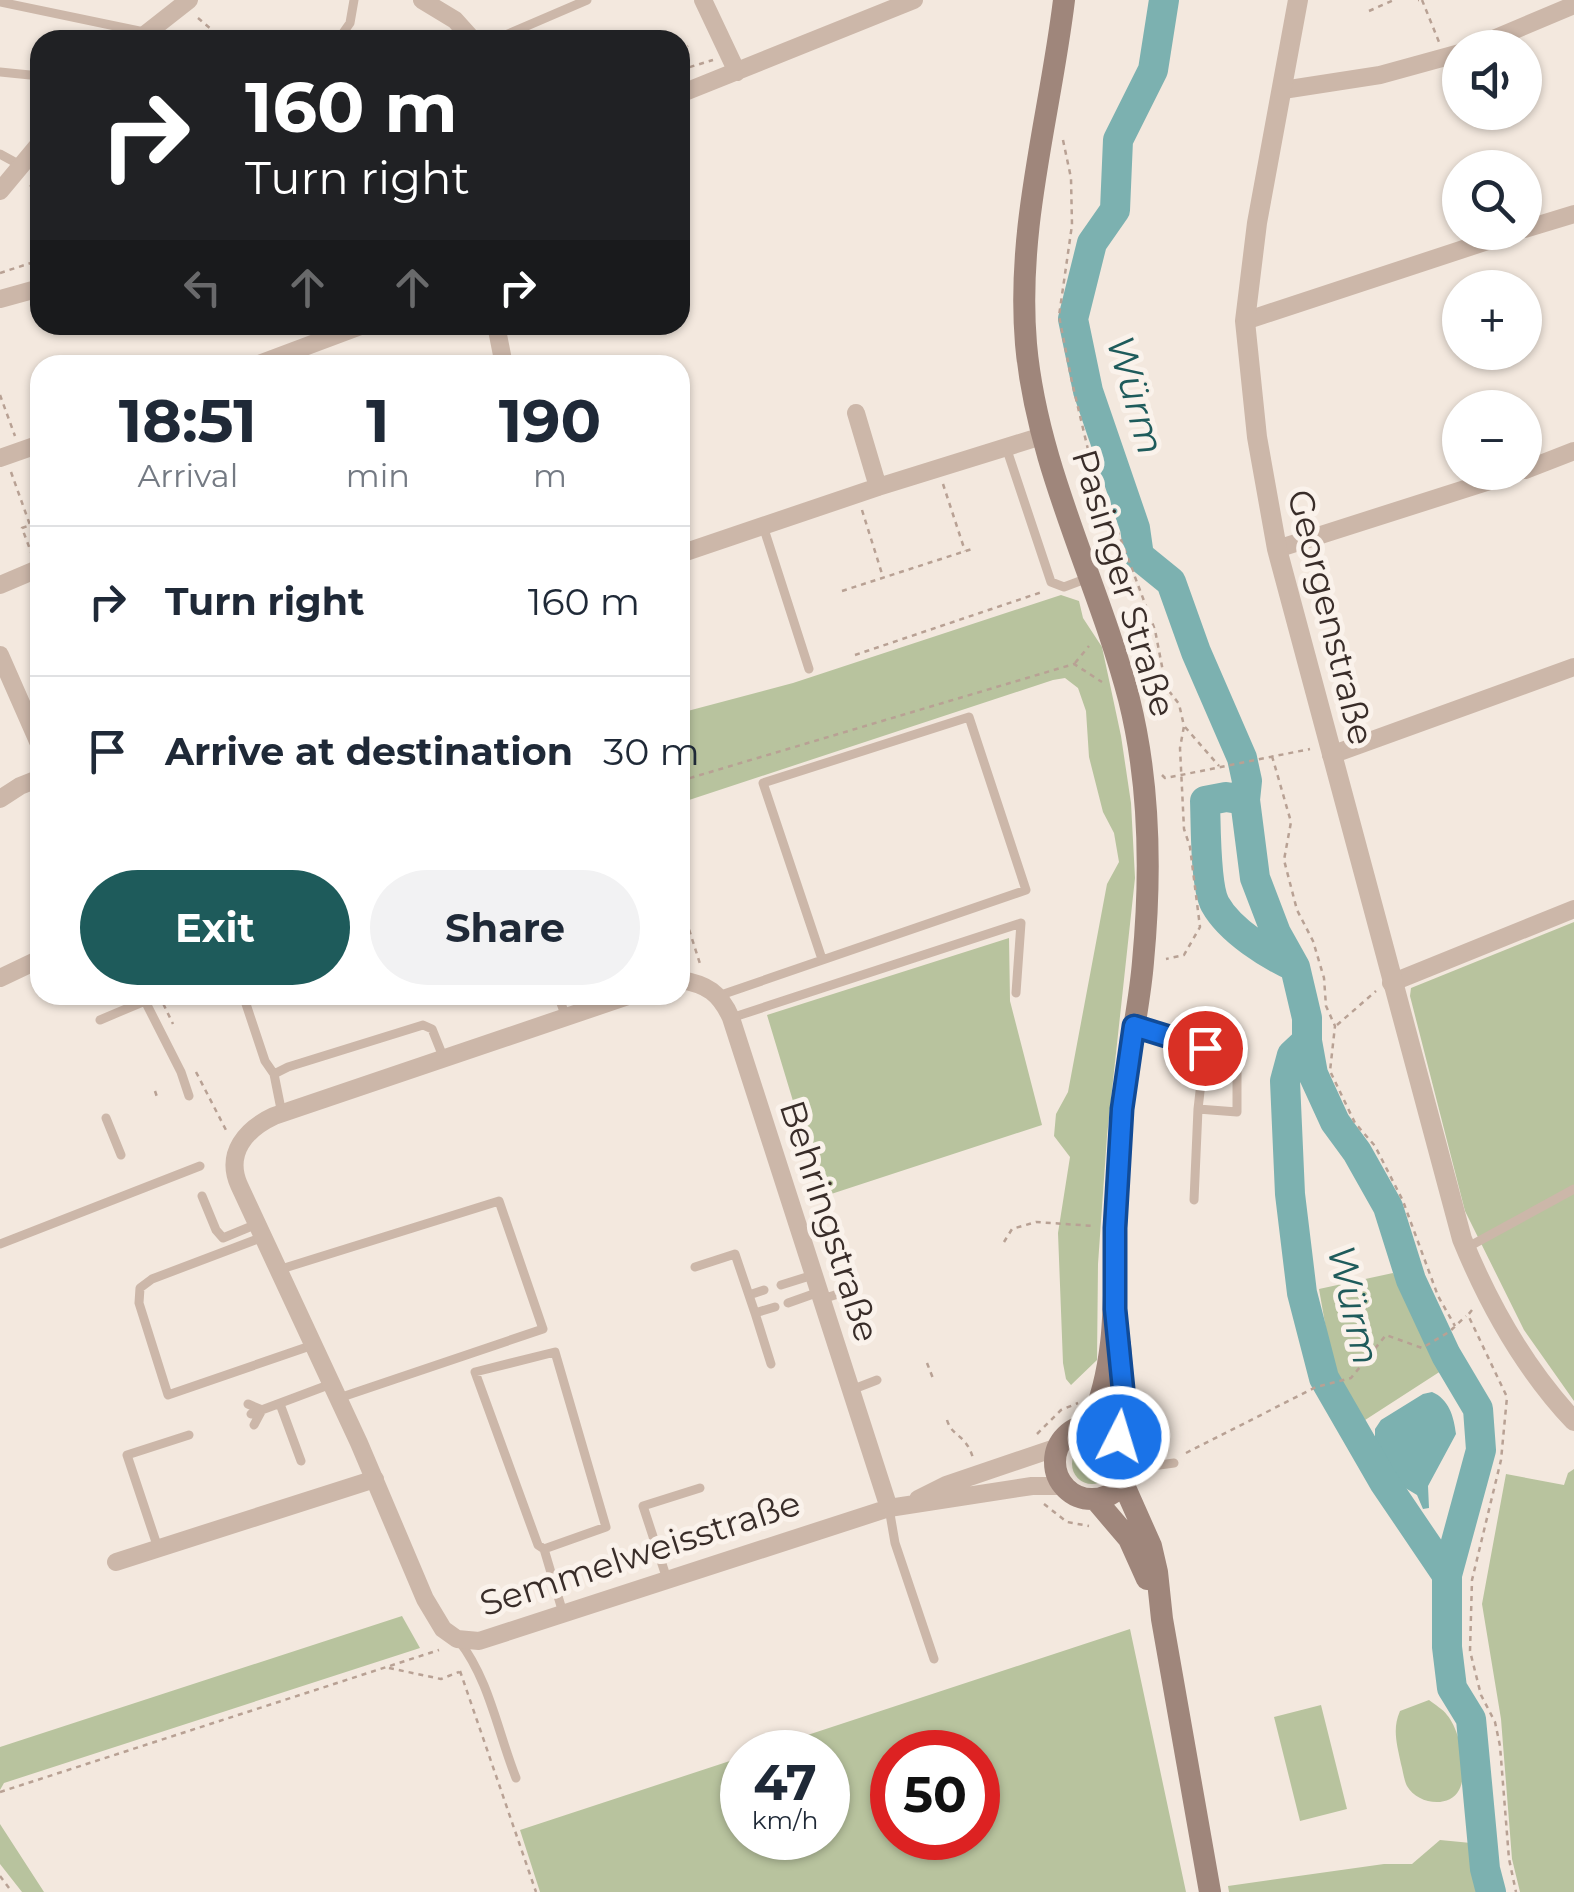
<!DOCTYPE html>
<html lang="en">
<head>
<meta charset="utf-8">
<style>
  :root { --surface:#fff; --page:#f2f2f3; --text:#1f2937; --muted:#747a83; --line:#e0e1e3; --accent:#1e5b5b }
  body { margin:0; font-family:Montserrat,sans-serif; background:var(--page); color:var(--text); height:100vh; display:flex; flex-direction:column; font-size:38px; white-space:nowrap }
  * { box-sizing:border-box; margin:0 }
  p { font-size:32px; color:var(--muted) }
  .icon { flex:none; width:55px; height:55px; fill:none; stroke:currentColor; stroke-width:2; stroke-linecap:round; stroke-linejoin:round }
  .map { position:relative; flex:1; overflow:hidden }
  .side { position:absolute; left:30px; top:355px; width:660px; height:650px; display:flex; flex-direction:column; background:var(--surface); border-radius:30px; box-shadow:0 2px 8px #0004 }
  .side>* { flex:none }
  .banner { position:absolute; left:30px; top:30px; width:660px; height:305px; border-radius:30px; box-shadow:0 2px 8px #0004; background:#202124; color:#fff; overflow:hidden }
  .controls { position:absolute; left:1442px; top:30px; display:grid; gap:20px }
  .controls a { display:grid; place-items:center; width:100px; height:100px; border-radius:50%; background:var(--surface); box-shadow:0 2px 8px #0004; font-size:50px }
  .speed { position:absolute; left:720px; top:1730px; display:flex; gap:20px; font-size:50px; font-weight:700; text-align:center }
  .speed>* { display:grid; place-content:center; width:130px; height:130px; border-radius:50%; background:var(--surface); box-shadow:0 2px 8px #0004; line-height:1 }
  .speed small { font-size:25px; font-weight:400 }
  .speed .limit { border:15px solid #d22; background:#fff; color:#111 }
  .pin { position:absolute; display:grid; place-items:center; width:85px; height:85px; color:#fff; margin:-42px; border:5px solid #fff; border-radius:50%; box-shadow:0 2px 10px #0007 }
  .me { position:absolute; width:110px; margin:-55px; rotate:5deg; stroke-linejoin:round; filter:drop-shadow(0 0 8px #0008) }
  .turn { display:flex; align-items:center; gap:35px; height:210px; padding:0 50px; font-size:45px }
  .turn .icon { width:130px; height:130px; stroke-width:2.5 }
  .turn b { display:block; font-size:70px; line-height:85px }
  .lanes { display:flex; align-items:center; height:95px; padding:0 50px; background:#0003; justify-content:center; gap:50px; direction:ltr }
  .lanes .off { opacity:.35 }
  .eta { display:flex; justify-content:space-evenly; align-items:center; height:170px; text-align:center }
  .eta b { font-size:60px; font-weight:700; line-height:70px }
  .primary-button { display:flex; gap:20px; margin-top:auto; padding:20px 50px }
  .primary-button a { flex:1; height:115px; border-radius:60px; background:var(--accent); color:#fff; font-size:40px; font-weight:700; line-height:115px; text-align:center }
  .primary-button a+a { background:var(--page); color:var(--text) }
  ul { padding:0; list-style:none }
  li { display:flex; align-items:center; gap:30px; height:150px; padding:0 50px; border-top:2px solid var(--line) }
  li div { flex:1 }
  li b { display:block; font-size:38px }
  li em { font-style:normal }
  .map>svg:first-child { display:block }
</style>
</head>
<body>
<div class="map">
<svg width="1574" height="1892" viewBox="0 0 1574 1892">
  <rect width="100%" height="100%" fill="#f3e8de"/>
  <path fill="#b8c39e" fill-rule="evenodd" d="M1061 595 1079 601 1083 618 1102 647 1121 736 1131 803 1135 878 1107 1136 1098 1264 1097 1360 1071 1385 1066 1379 1063 1363 1058 1233 1070 1157 1054 1136 1056 1114 1068 1092 1107 884 1119 862 1114 833 1103 812 1089 757 1086 711 1078 688 1065 678 1053 680 680 803V713L793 683Z
    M1574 922V1401L1524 1330 1465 1211 1410 996 1411 988Z
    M1009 938 1010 1001 1042 1125 822 1197 767 1015Z
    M1393 1273 1444 1369 1362 1422 1334 1375 1319 1289Z
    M1072 1464a20 20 0 1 1 40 0a20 20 0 1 1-40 0Z
    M1574 1469V1892H1520L1512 1859 1501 1719 1482 1604 1506 1474 1564 1485 1568 1473Z
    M402 1616 420 1648 4 1783 0 1790V1747Z
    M1130 1629 1186 1892H540L520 1830 742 1757V1838H828V1752H756ZM892 1752H978V1838H892Z
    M1429 1700C1435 1705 1443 1709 1447 1715 1460 1730 1469 1772 1459 1790 1449 1809 1417 1804 1407 1786 1404 1780 1403 1771 1401 1764 1397 1744 1392 1729 1400 1711Z
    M1321 1705 1347 1809 1300 1821 1274 1717Z
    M0 1824 44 1892H22L0 1864Z
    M1440 1840 1471 1843 1472 1870 1479 1892H1229L1228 1886 1384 1864H1412Z"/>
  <path fill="#7cb1b0" d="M1432 1392C1449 1399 1454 1417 1456 1434L1428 1486 1429 1508 1423 1509 1417 1495 1402 1486 1375 1439V1429L1381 1420 1423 1394Z"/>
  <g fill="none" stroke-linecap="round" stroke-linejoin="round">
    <path stroke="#7cb1b0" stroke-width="30" d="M1164 0 1153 70 1118 140 1115 210 1092 243 1073 319 1088 391 1135 528 1139 556 1171 582 1196 652 1242 758 1247 781 1245 800 1255 878 1276 933 1295 967 1307 1018V1041L1313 1074 1335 1122 1357 1152 1388 1207 1411 1280 1446 1355 1478 1409 1481 1450 1447 1575V1647L1452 1688 1471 1719 1485 1869 1491 1892
      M1245 800 1226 797 1205 801C1206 825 1205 885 1215 904 1230 931 1269 955 1295 967
      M1307 1041 1292 1055 1285 1081 1290 1194 1302 1293 1324 1378 1384 1482 1447 1575"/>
    <path stroke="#b8a194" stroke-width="2.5" stroke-dasharray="5 5" stroke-linecap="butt" d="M1418 0H1419
      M1422 0 1439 42
      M1369 11 1394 0
      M198 18 224 40
      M680 53 688 46
      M680 70 713 60
      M1063 140 1071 178 1072 225 1059 316 1072 382 1090 458 1155 630 1166 687 1179 704 1184 726 1180 748 1184 829 1190 847 1200 927 1184 955 1166 959
      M30 185 40 194
      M0 273 40 260
      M0 395 15 436
      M11 472 30 525 22 528 31 552 39 549 40 552
      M943 484 965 551
      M862 510 883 577
      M842 591 975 548
      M855 655 1042 592
      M1075 663 1089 646
      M1185 727 1219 766
      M1272 756 1291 822 1284 860 1297 910 1313 941 1324 978 1326 1006 1335 1026 1330 1071 1355 1123 1375 1146 1403 1201 1438 1296 1455 1326
      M1162 775 1165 778 1181 775 1310 749
      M680 781 1074 664 1102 682
      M680 901 701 967
      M159 995 173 1024
      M1337 1025 1376 991
      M196 1072 227 1132
      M155 1091 157 1097
      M1004 1242 1012 1229 1036 1222 1094 1226
      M1472 1310 1468 1315 1507 1397 1501 1460 1472 1580 1470 1651 1481 1695 1495 1722 1500 1746 1509 1859 1516 1892
      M927 1363 934 1381
      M947 1420C952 1437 966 1434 973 1458
      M1037 1434 1061 1410 1078 1403
      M1140 1435 1142 1452
      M1186 1453 1316 1387 1351 1378 1386 1335 1422 1348 1449 1332 1466 1316
      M1044 1504 1067 1522 1089 1526
      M389 1668 441 1679 459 1672
      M460 1671 536 1892
      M0 1792 439 1650
      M0 1876 12 1892"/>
    <path stroke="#ccb7a9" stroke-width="9" d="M0 2 144 32
      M338 40 350 23 354 0
      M494 40 587 0
      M0 72 40 76
      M0 154 20 165
      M1006 447 1051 582 1064 587 1088 578
      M763 526 809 669
      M243 995 265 1061 274 1074
      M558 995 566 1017
      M718 996 1026 890 969 717 763 783 822 959
      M731 1018 1021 923 1016 993
      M100 1020 145 1001 181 1072 189 1096
      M1137 1026 1237 1058V1112L1198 1109 1205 1048
      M282 1114 274 1074 288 1067 423 1025 432 1029 444 1059
      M106 1118 121 1155
      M202 1196 216 1230 223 1238 257 1224
      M1194 1200 1198 1109
      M263 1237 152 1279 140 1288 139 1303 168 1395 313 1345
      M0 1244 200 1166
      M1468 1247 1574 1189
      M695 1267 735 1254 755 1313
      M278 1270 499 1201 543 1329 339 1398
      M781 1285 813 1275
      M749 1295 764 1290
      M822 1299 848 1291
      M788 1303 819 1292
      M771 1364 755 1313 775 1307
      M851 1390 877 1380
      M248 1404 262 1410
      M280 1404 301 1461
      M251 1414 331 1384
      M254 1425 262 1410
      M1129 1463 1145 1467 1174 1463
      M889 1508 895 1543 934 1659
      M158 1548 127 1455 189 1435
      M544 1549 538 1545 475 1372 555 1352 606 1527 544 1549 563 1613
      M667 1579 643 1506 700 1488
      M459 1641C489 1679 498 1733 516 1778"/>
    <path stroke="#ccb7a9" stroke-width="18" d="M422 0 455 20 473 40
      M703 0 737 72
      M138 40 189 0
      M1472 48 1574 5
      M1283 90 1380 75 1460 53
      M680 94 914 0
      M0 191 40 143
      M1525 229 1574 214
      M0 299 40 288
      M1245 321 1515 232
      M496 325 504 365
      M256 365 363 325
      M856 413 878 487
      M0 458 40 444
      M1525 470 1574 451
      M1277 549 1518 472
      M680 554 878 487 1042 436
      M0 585 40 568
      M0 655 40 746
      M1331 755 1574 667
      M0 799 20 786 40 778
      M0 978 40 959
      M680 980C707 984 720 993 731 1018L889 1508
      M1391 983 1574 909
      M631 995 274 1116C246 1129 225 1153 239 1185L359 1443 425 1599 443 1629 457 1639 479 1641 889 1508 1032 1486H1063
      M918 1499 946 1485 1058 1447
      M116 1562 375 1479"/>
    <path stroke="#ccb7a9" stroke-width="20" d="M1298 0 1257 223 1245 321 1257 437 1277 549 1462 1239C1489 1305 1524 1368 1574 1421"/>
    <path stroke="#9f867b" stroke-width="22" d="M1064 0C1050 116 1016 227 1026 344 1037 468 1098 580 1129 699 1150 783 1151 877 1143 962 1139 1012 1126 1062 1122 1112 1118 1152 1116 1193 1115 1233 1114 1298 1117 1365 1090 1425
      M1055 1462a37 37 0 1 1 74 0a37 37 0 1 1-74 0Z
      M1119 1437 1123 1389 1120 1345
      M1123 1483 1151 1546 1157 1572 1162 1619 1210 1892
      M1095 1499 1129 1539 1147 1579"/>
  </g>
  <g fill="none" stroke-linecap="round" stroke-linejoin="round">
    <defs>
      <path id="route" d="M1119 1437 1123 1389 1115 1309V1228L1122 1109 1134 1026 1205 1048"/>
    </defs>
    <use href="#route" stroke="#114b97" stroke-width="25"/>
    <use href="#route" stroke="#1a73e8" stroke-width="18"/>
  </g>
  <g text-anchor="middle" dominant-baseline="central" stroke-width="10" stroke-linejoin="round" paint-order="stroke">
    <g font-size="35" fill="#392d29" stroke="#faf2eb">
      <text transform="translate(1124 583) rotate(73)">Pasinger Straße</text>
      <text transform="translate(1331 617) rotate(76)">Georgenstraße</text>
      <text transform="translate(830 1221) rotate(72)">Behringstraße</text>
      <text transform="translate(640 1553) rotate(-18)">Semmelweisstraße</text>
    </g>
    <g font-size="38" font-style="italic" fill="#1e5b5b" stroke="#faf2eb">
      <text transform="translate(1136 395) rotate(74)">Würm</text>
      <text transform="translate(1354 1305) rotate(77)">Würm</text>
    </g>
  </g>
</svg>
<div class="controls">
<a><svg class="icon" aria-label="sound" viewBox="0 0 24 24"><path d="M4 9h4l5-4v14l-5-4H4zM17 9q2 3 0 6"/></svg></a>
<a><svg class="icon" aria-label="search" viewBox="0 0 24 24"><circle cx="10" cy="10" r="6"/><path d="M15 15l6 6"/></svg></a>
<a>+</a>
<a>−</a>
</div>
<div class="speed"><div>47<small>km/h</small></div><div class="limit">50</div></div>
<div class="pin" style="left:1205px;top:1048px;background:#d93025"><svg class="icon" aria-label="arrive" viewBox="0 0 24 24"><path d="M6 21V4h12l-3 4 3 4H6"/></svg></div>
<svg class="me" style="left:1119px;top:1437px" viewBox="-20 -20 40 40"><circle r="17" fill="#1a73e8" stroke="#fff" stroke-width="3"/><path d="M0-11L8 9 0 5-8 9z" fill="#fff"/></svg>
<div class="banner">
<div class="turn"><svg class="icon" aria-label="right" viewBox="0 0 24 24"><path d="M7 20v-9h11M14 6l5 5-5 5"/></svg><div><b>160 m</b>Turn right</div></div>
<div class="lanes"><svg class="icon off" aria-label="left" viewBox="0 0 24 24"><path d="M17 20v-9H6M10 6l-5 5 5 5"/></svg><svg class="icon off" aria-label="ahead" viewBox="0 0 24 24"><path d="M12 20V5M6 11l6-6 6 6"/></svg><svg class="icon off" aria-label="ahead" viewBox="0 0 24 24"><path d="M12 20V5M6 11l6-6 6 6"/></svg><svg class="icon" aria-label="right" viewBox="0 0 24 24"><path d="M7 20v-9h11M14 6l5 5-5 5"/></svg></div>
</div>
<section class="side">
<div class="eta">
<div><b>18:51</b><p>Arrival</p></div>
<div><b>1</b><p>min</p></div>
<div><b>190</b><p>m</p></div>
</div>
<ul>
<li><svg class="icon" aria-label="right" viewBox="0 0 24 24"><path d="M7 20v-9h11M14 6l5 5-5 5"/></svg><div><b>Turn right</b></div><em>160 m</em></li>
<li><svg class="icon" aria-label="arrive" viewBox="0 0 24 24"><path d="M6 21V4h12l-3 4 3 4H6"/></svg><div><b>Arrive at destination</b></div><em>30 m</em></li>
</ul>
<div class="primary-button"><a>Exit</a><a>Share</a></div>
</section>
</div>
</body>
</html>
